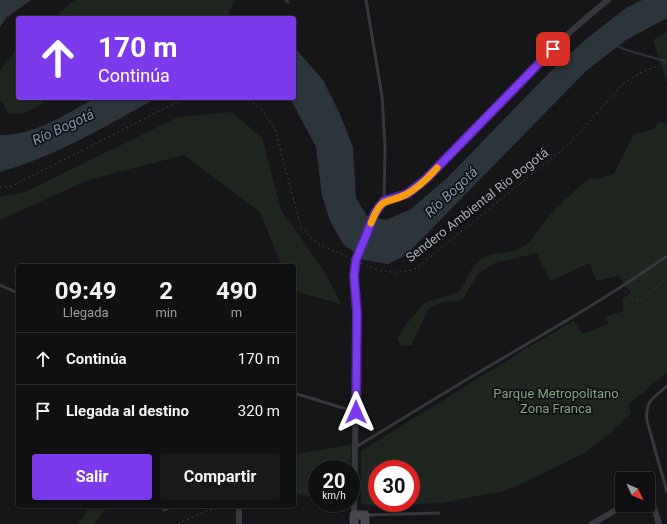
<!DOCTYPE html>
<html lang="es">
<head>
<meta charset="utf-8">
<style>
  :root { --surface:#101012; --page:#19191b; --text:#f1f3f6; --muted:#9c9d9f; --line:#303032; --accent:#7c3aed }
  body { margin:0; font-family:Roboto,sans-serif; background:var(--page); color:var(--text); height:100vh; display:flex; flex-direction:column; font-size:15px; white-space:nowrap }
  * { box-sizing:border-box; margin:0 }
  p { font-size:13px; color:var(--muted) }
  .icon { flex:none; width:22px; height:22px; fill:none; stroke:currentColor; stroke-width:2; stroke-linecap:round; stroke-linejoin:round }
  .map { position:relative; flex:1; overflow:hidden }
  .sheet { position:absolute; left:16px; top:264px; width:280px; height:244px; display:flex; flex-direction:column; background:var(--surface); border-radius:4px; box-shadow:0 1px 3px #0004,0 0 0 1px var(--line) }
  .sheet>* { flex:none }
  .hud { position:absolute; left:16px; top:16px; width:280px; height:84px; border-radius:4px; box-shadow:0 1px 3px #0004,0 0 0 1px var(--line); background:#7c3aed; color:#fff; overflow:hidden }
  .needle { width:26px; rotate:134deg }
  .buttons { position:absolute; left:615px; top:472px; display:grid; gap:8px }
  .buttons a { display:grid; place-items:center; width:40px; height:40px; border-radius:4px; background:var(--surface); box-shadow:0 1px 3px #0004,0 0 0 1px var(--line); font-size:20px }
  .speed { position:absolute; left:308px; top:460px; display:flex; gap:8px; font-size:20px; font-weight:700; text-align:center }
  .speed>* { display:grid; place-content:center; width:52px; height:52px; border-radius:50%; background:var(--surface); box-shadow:0 1px 3px #0004,0 0 0 1px var(--line); line-height:1 }
  .speed small { font-size:10px; font-weight:400 }
  .speed .limit { border:6px solid #d22; background:#fff; color:#111 }
  .pin { position:absolute; display:grid; place-items:center; width:34px; height:34px; color:#fff; margin:-17px; border-radius:8px; box-shadow:0 2px 6px #0006 }
  .me { position:absolute; width:44px; margin:-22px; rotate:0deg; stroke-linejoin:round; filter:drop-shadow(0 0 3px #0008) }
  .turn { display:flex; align-items:center; gap:14px; height:84px; padding:0 16px; font-size:18px }
  .turn .icon { width:52px; height:52px; stroke-width:2.5 }
  .turn b { display:block; font-size:28px; line-height:34px }
  .eta { display:flex; justify-content:space-evenly; align-items:center; height:68px; text-align:center }
  .eta b { font-size:24px; font-weight:700; line-height:28px }
  .action { display:flex; gap:8px; margin-top:auto; padding:8px 16px }
  .action a { flex:1; height:46px; border-radius:4px; background:var(--accent); color:#fff; font-size:16px; font-weight:700; line-height:46px; text-align:center }
  .action a+a { background:var(--page); color:var(--text) }
  ul { padding:0; list-style:none }
  li { display:flex; align-items:center; gap:12px; height:52px; padding:0 16px; border-top:1px solid var(--line) }
  li div { flex:1 }
  li b { display:block; font-size:15px }
  li em { font-style:normal }
  .map>svg:first-child { display:block }
</style>
</head>
<body>
<div class="map">
<svg width="667" height="524" viewBox="0 0 667 524">
  <rect width="100%" height="100%" fill="#161618"/>
  <path fill="#1e261f" fill-rule="evenodd" d="M76 0H234L227 18H55L69 4Z
    M667 32V83L653 40Z
    M18 46V98H49C34 108 27 117 7 113L6 108 0 100V71Z
    M232 112 262 138 281 210 326 274 341 304 294 291V266H282L260 212 184 155 88 180 0 220V197L25 192 178 117Z
    M659 121 667 124V372L629 404 631 413 609 434 586 452 517 486 503 491 441 503 377 506 361 504V451L529 347 574 321 582 334 608 324 606 316 624 311 622 299 631 293 619 276 596 281 590 263 550 281 537 253 495 263 478 274 462 300 443 302 429 308 411 345 401 346 397 339 404 327 424 303 459 292C467 282 470 267 481 259 495 250 512 256 527 244 534 238 538 229 544 222 558 206 573 191 590 178L598 179 614 174 634 134 654 129ZM377 469H411V503H377Z
    M352 444 350 469H317V497L294 494V455Z
    M90 506H107L95 524H78Z"/>
  <path fill="#2c353c" d="M0 0H31L6 18 0 27Z
    M642 0H667V18L626 40 586 71 406 255 388 264 364 260 343 244 330 221 322 196 316 147 290 98H294V47L323 80 339 112 353 147 356 198 367 216 386 220 411 209 447 178 552 70 585 40 626 8Z
    M96 98H157C106 126 56 156 0 172V135C34 136 67 113 96 98Z"/>
  <g fill="none" stroke-linecap="round" stroke-linejoin="round">
    <path stroke="#2c353c" stroke-width="2" d="M617 46 626 50 665 61"/>
    <path stroke="#3d3f44" stroke-width="1" stroke-dasharray="2 3" stroke-linecap="butt" d="M0 187 12 186 183 99H248L263 111 275 130 301 227 318 244 351 258
      M361 263C382 272 392 275 415 269L569 144 624 83 642 72 664 64 667 60
      M625 291 633 300H641L667 278
      M294 491H317
      M178 524 206 511 228 506"/>
    <path stroke="#37383d" stroke-width="3" d="M286 0 288 2
      M366 0 382 96 385 146 384 201
      M0 285 18 293
      M667 386C653 398 645 401 647 421L667 492
      M294 393 356 412
      M356 447C399 421 442 394 486 368 547 332 609 297 667 256
      M164 510 173 506
      M366 515 439 513"/>
    <path stroke="#37383d" stroke-width="6" d="M648 494 651 498 659 524
      M239 506V524
      M354 515 357 313 354 276 356 260 375 213 380 206 384 201 407 194 426 179C485 118 541 53 608 0
      M592 524 624 505"/>
    <path stroke="#45474d" stroke-width="9" d="M354 524V515H365V524"/>
  </g>
  <g fill="none" stroke-linecap="round" stroke-linejoin="round">
    <defs>
      <path id="route" d="M356 412 357 313 354 276 356 260 375 213 380 206 384 201 407 194 426 179 553 49"/>
    </defs>
    <use href="#route" stroke="#51269a" stroke-width="10"/>
    <use href="#route" stroke="#7c3aed" stroke-width="7"/>
    <path stroke="#f59e0b" stroke-width="7" d="M371 223C382 196 384 205 405 195 417 189 428 178 437 168"/>
  </g>
  <g text-anchor="middle" dominant-baseline="central" stroke-width="3.5" stroke-linejoin="round" paint-order="stroke">
    <g font-size="13" fill="#a8adb8" stroke="#111113">
      <text transform="translate(477 205) rotate(-38)">Sendero Ambiental Rio Bogotá</text>
    </g>
    <g font-size="13" fill="#7fa381" stroke="#111113">
      <text x="556" y="393">Parque Metropolitano<tspan x="556" dy="15">Zona Franca</tspan></text>
    </g>
    <g font-size="14" font-style="italic" fill="#7f9bb3" stroke="#111113">
      <text transform="translate(63 127) rotate(-25)">Río Bogotá</text>
      <text transform="translate(451 192) rotate(-43)">Río Bogotá</text>
    </g>
  </g>
</svg>
<div class="buttons">
<a><svg class="needle" viewBox="-14 -14 28 28"><path d="M0-13l5 13h-10z" fill="#e53935"/><path d="M0 13l5-13h-10z" fill="#9c9d9f"/></svg></a>
</div>
<div class="speed"><div>20<small>km/h</small></div><div class="limit">30</div></div>
<div class="pin" style="left:553px;top:49px;background:#d93025"><svg class="icon" aria-label="arrive" viewBox="0 0 24 24"><path d="M6 21V4h12l-3 4 3 4H6"/></svg></div>
<svg class="me" style="left:356px;top:412px" viewBox="-20 -20 40 40"><path d="M0-17L14 15 0 8-14 15z" fill="#7c3aed" stroke="#fff" stroke-width="4"/></svg>
<div class="hud">
<div class="turn"><svg class="icon" aria-label="ahead" viewBox="0 0 24 24"><path d="M12 20V5M6 11l6-6 6 6"/></svg><div><b>170 m</b>Continúa</div></div>
</div>
<section class="sheet">
<div class="eta">
<div><b>09:49</b><p>Llegada</p></div>
<div><b>2</b><p>min</p></div>
<div><b>490</b><p>m</p></div>
</div>
<ul>
<li><svg class="icon" aria-label="ahead" viewBox="0 0 24 24"><path d="M12 20V5M6 11l6-6 6 6"/></svg><div><b>Continúa</b></div><em>170 m</em></li>
<li><svg class="icon" aria-label="arrive" viewBox="0 0 24 24"><path d="M6 21V4h12l-3 4 3 4H6"/></svg><div><b>Llegada al destino</b></div><em>320 m</em></li>
</ul>
<div class="action"><a>Salir</a><a>Compartir</a></div>
</section>
</div>
</body>
</html>
